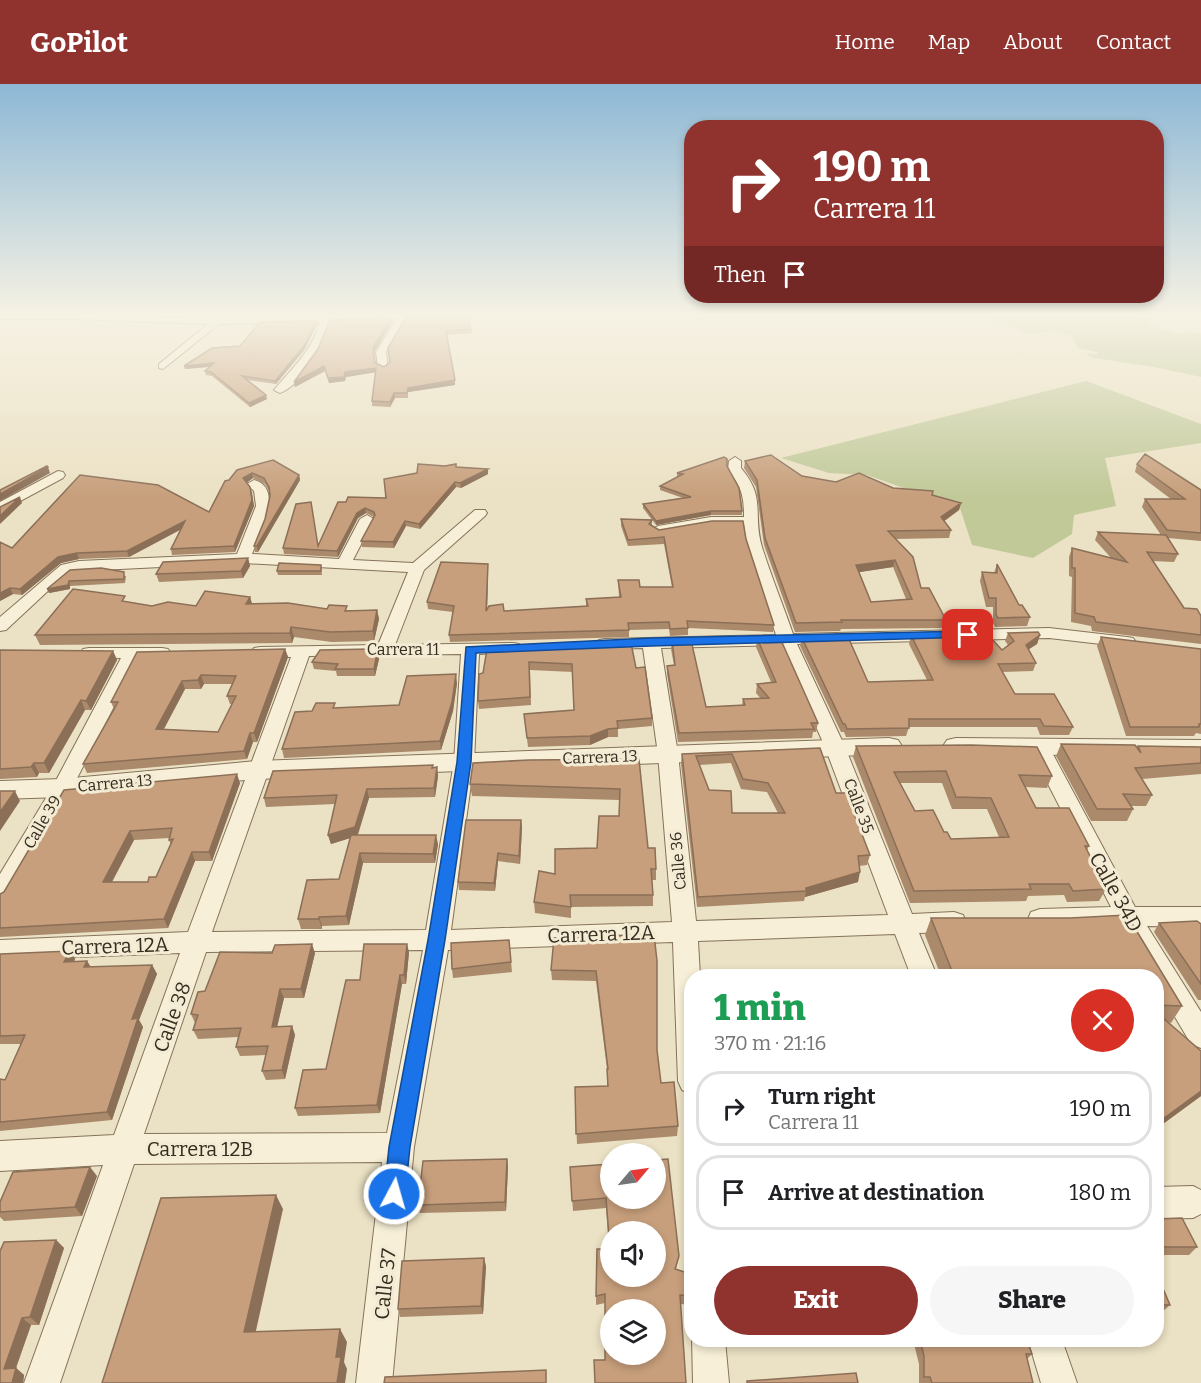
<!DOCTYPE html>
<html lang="en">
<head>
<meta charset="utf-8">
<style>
  :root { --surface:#fff; --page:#f6f6f6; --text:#202124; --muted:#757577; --line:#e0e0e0; --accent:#90332f }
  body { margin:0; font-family:Bitter,serif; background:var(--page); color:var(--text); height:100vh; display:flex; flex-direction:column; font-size:22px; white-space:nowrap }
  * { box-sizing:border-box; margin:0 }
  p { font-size:20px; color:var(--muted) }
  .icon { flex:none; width:33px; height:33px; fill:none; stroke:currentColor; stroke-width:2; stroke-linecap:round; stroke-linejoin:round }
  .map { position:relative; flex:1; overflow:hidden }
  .panel { position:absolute; left:684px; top:885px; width:480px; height:378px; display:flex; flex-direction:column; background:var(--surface); border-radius:24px; box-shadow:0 3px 9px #0003 }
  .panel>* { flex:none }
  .hud { position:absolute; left:684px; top:36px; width:480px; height:183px; border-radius:24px; box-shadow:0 3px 9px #0003; background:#90332f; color:#fff; overflow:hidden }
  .needle { width:39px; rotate:61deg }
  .fabs { position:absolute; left:600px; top:1059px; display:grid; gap:12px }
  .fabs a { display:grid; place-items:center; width:66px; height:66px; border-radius:50%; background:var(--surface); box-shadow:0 3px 9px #0003; font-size:30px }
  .pin { position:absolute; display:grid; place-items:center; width:51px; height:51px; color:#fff; margin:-26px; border-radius:12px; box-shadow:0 3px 9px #0006 }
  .me { position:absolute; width:66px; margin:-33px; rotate:6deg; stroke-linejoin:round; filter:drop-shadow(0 0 4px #0008) }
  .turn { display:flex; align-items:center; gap:21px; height:126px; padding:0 30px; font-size:27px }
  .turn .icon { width:78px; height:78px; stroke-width:2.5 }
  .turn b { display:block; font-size:42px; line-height:51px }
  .then { display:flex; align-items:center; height:57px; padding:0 30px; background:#0003; gap:12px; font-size:22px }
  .round { display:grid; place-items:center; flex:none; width:63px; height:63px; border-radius:32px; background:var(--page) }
  .overview { display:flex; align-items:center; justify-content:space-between; height:102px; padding:0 30px }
  h1 { font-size:36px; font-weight:800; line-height:45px; color:#1e9e55 }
  .button { display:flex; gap:12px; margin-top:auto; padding:12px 30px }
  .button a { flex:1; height:69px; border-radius:36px; background:var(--accent); color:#fff; font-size:24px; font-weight:800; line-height:69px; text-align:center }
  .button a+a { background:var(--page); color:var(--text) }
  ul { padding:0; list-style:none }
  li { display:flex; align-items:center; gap:18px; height:75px; margin:0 12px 9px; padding:0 18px; border:3px solid var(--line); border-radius:24px }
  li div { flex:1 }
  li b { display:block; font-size:22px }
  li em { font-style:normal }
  header { display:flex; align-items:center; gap:36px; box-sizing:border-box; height:84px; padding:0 30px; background:var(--accent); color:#fff }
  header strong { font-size:28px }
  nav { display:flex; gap:33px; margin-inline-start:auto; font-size:21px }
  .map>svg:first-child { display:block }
</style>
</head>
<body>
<header>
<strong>GoPilot</strong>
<nav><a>Home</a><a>Map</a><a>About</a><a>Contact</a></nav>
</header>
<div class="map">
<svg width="1201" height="1299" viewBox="0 0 1201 1299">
  <rect width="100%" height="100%" fill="#ebe1c4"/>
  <path fill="#c1c999" d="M1142 230 1148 241 1180 251 1186 246 1201 250V293L1154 283 1094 274 1086 270H1098L1097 268 1078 264 1071 251 1054 247 1028 250 1011 241 998 240 979 231Z
    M1086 297 1201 340V359L1105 374 1116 422 1074 431 1072 450 1033 474 972 461 960 424 867 391 829 389 781 374Z"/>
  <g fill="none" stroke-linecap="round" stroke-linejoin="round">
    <defs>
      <path id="minor" d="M0 230H87L165 234 426 230 421 233 406 234 386 268 388 283 383 286 378 283 376 268 397 234 329 238C324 259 301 302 280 309L274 306C293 283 312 267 320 238L219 240 163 285 159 284V280L208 240 75 235H0Z
        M735 373 741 377V384C767 415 752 429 762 463 771 492 783 521 793 550L1049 544 1127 553 1133 554 1136 558 1133 562 1127 563 1049 554 797 560 845 663 912 830 954 828 963 831 966 838 963 845 954 848 919 849 937 892H911L895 850 698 857 700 892H692V1010L682 1006 678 997 673 858 448 866 414 1063 392 1299H356L382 1078 134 1080 60 1299H24L103 1081 0 1087V1057L114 1051 180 869 0 876V856L188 848 291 573 254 572 251 568 254 564 260 563 378 561 408 488 243 479 79 487 71 488 64 492 6 546 0 547V533L61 481 79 477 237 470 256 422 254 407 247 400 254 396C285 404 259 451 252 470L339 475 360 435 367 431 374 435 353 476 413 479 475 426H485L487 429 485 432 424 486 395 561 513 559 519 560 522 564 519 568 479 570 474 678 451 846 672 838 658 670 643 564 605 565 599 564 596 560 599 556 605 555 776 551 747 461 744 441H711L658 450 651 446 658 442 711 433H744C744 410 741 403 728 385L729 377ZM780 561 825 663 888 831 696 837 678 670 661 564ZM461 570 454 678 426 846 212 848 309 572ZM423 866 387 1049 144 1050 206 868Z
        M58 387 63 388 65 391 63 394 0 428V418Z
        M89 564H162L168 565 171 569 168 573 139 574 72 704 8 816 0 819V790L52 704 121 574 83 573 80 569 83 565Z
        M1038 655 1045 656 1048 661 1135 823H1201V843L1147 842 1201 928V964L1191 960 1156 901V892H1151L1121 842 1040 845 1031 842 1028 835 1031 828 1040 825 1111 823 1028 661 1031 656Z
        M1193 1102 1201 1106V1130L1193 1134 1156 1135V1103Z
        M692 1254 725 1256 729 1299H693Z
        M1028 1256H1062L1077 1299H1041Z"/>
      <path id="tertiary" d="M889 654 898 656 902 662 898 668 889 670 257 695 62 713 0 715V697L62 695 257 677Z
        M956 654 1201 656V672L956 670 947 668 943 662 947 656Z"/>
    </defs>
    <use href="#minor" stroke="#85735b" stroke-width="2"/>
    <use href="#tertiary" stroke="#85735b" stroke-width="2"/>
    <use href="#minor" fill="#f7efd7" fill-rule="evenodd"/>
    <use href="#tertiary" fill="#f7efd7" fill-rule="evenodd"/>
  </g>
  <path fill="#ab896b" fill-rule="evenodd" d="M421 231 471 245 472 249 447 251 455 301 408 308V314H395L390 323 372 322V317L376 288 346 293 345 297 329 299 325 287 295 303 294 298 393 237 374 268 375 279 384 283 390 278Z
    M317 240 305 265 276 300 247 296 267 315 250 323 212 292 206 291 205 287 210 283 185 285 240 262Z
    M745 377 802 392 836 398 893 404 932 411 961 419 959 426 944 437 951 446 949 454 895 455 921 504 946 536 944 544 841 545 840 547 795 548 764 461 756 403 744 384ZM893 483 906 515 871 518 859 488Z
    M1137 380 1201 406V457L1168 454 1178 470 1174 478 1152 477 1184 524 1201 532V560L1092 547 1091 542 1071 538 1072 493 1069 492V473L1072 464 1112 475 1095 456 1098 448 1161 451 1142 423 1145 415H1171L1135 388Z
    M727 382 742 427V431H711L656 441 652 436V442L659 446 746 455 774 541 773 548 688 544V551L670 552 669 545 629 546V553L450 558 449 551 453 528 428 525 427 518 488 487 487 525 504 527 586 522V515L619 513 618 496 640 503H672L664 460 628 462 621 442V435L652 436 643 424V420L683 414 660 406V402L677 393V389Z
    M457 383 488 390 461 404 456 403 420 445 406 442 394 464 362 463 361 457 374 433 366 429 358 434 338 473 284 470 283 464 318 461 346 418 386 414Z
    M237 386 299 391 300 396 258 468H255L254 462 265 435 270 412 269 407 265 400 253 394 247 398 252 408 254 422 235 468 172 471 171 465 180 446 129 473 79 475 61 479 22 511 13 510 0 517V458L12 464 209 428Z
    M248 474 250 482 243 494 159 498 156 490Z
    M997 480 1019 521 1030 533 1027 542 995 543 993 539V523H986L980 497 982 488 994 489Z
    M321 481 322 491H278L277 487Z
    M70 486 126 492 125 499 70 502V505L49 509 47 505Z
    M250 513 252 520 347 526H377L379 535 374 557 332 558 294 553 292 559 40 561 35 551 127 518 152 522H196Z
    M1008 549 1040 551 1037 560 1029 565 1036 579 1033 587 1002 588 1015 610 1073 643 1069 651H1040L1037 643H909L906 652 846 653 844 648H841L800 562 802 554 868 598 927 596 909 560 911 551 1002 566 1008 561 1005 557Z
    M1101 553 1201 565V650L1196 649 1194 652H1126L1097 562Z
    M757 554 818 639 816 648H813L812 654 678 658 667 590V582L674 581 671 565 672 556 706 623 742 621 743 615H761L756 609 757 600 771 598 756 563Z
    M285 565 288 573 257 658H253L247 675 87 689 83 680 114 625 111 618ZM204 600H232L227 612 230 620H232L218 648 164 645 185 605H201Z
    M487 565 636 584 652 634V642L618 645V653H608L590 661 528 663 524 630 574 626 573 588 530 586 531 621 479 625 478 617Z
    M0 566 113 567 117 576 91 626H85L49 689H39L37 693 0 695Z
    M371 568H377L379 575 375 592H337L336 587 314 585 312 578Z
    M457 599 453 627 441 666 284 674 282 665 336 624 399 621Z
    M1061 660 1137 664 1138 662 1201 663V690L1142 695 1152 711 1146 722H1131L1133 725 1127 737H1091L1056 672Z
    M856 662 1052 692 1047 704 1025 703 1036 724 1089 762 1087 766 1092 781 1106 805 1099 817 1067 818 1064 811 1028 812 1026 817 910 819 853 673ZM900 699H942L952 725H987L999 753 951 755 944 748 915 727Z
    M820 664 836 709 870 771 867 781 859 782 858 798 805 813 804 817 697 823 681 680 682 670ZM731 679 741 705 767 708 778 729H732L709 706 699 681Z
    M639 675 648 764 656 785V796H652L653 811V822L571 823V834L535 829 534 818 597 764 619 732 620 716 472 712 470 700Z
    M433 681V684L437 683 438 692 435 713 369 714 358 751 438 760 435 779H363L349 841 322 842V845H301L298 835 339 795 350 754 331 760 328 751 335 720 266 723 264 714Z
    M240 699 212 777H195L168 844 0 853V810L4 808 64 706ZM169 754V756L171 761 156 793 148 798H112L134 756Z
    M521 736 522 744 520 780 498 777 495 807 459 806 458 798Z
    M1127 831 1182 922 1171 939 1168 938 1201 967V1012L1156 1045V892H941L925 851 931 834H1070Z
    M1159 839 1201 840V916H1198L1154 848Z
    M654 850 657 966 661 999 678 1042 677 1052 577 1060 575 1003 607 1002V985L596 897 552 896 551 886Z
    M509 856 512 888 453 894 452 885Z
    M70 867 75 875 74 878 87 877 91 883 152 881 157 890 139 936 143 943 112 1036 0 1047V995L5 996 21 960H0V870Z
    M409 868 406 900H402L380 1029 298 1032 295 1024 326 985 360 896Z
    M272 869H315L304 914H284L277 942H292L295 951 285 995 266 996 262 987 266 971 240 972 236 963 238 953 198 955 193 946 195 939 191 930 205 907Z
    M507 1075 508 1083 506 1127 420 1129 418 1121Z
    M570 1083 679 1172 676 1185 691 1190 692 1213 690 1221 681 1220 605 1276V1219L596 1221V1212L609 1165 606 1124 573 1127Z
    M97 1092 82 1132 4 1137 0 1133V1118Z
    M1156 1135 1197 1163 1189 1171H1156Z
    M56 1156 64 1164 39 1241H31L16 1284 24 1291 23 1299H0V1167Z
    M486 1182 483 1230 400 1233 398 1225Z
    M1156 1193 1170 1221 1161 1229H1156Z
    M913 1256H1027L1032 1270 1027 1275 1033 1299H919V1280Z"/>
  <path fill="#8b6f57" d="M392 232 393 237 374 268 373 264Z
    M316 237 317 240 305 265 276 300 275 297Z
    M214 279 215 282 185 285 184 282Z
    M324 282 325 287 295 303 294 298Z
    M376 284 377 288 346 293 345 297 329 299 328 294 345 288Z
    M455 296V301L408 308V314V304Z
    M394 309 395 314 390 323V318Z
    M266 311 267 315 250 323 249 319Z
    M48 383 50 389 0 417V410Z
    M488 385V390L461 404 460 399Z
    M252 389 253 394 245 400 243 394Z
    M299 391 300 396 258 468 257 462Z
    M455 398 456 403 420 445 419 440Z
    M250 403 254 422 235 468 234 462Z
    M20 413 22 419 0 440V432Z
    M961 419 959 426 939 441 941 433Z
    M365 424 366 429 358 434 338 473 337 467 357 429Z
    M711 427V431L656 441V437Z
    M185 437 187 442 129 473 127 467Z
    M405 437 406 442 394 464 393 458Z
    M77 469 79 475 61 479 22 511 20 505 58 473Z
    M248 474 250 482 243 494 241 487Z
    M895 476 893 483 854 489 856 481Z
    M488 480V487L487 534 486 527Z
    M69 497 70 502V505L49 509 47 505Z
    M10 504 13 510 0 517V509Z
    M250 513 253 523 246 520Z
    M377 526 379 535 374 557 373 547Z
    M291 543 294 553 292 559 290 549Z
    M1040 551 1037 560 1023 569 1026 561Z
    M285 565 288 573 257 658 254 649Z
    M113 567 117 576 91 626 86 617Z
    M377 568 379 575 375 592 374 585Z
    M456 590 457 599 453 627 441 666 440 657Z
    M201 591 204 600 201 605 198 596Z
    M182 597 185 605 159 654 156 645Z
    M81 616 85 626 49 689 44 679Z
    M608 645V653L590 661V652Z
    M250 649 253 658 247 675 244 667Z
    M34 679 39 689 37 693 31 683Z
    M437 683 438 692 435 713 434 704Z
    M237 690 240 699 212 777 209 768Z
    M367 705 369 714 357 752 331 760 328 751Z
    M15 707 20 717 0 747V728Z
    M521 736 522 744 520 780 519 772Z
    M130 747 134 756 107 807 103 798Z
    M436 751 438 760 435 779 433 770Z
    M192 768 195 777 168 844 164 835Z
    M360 769 363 779 349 841 346 832Z
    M498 769V777L495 807 494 799Z
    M860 788 858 798 805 813 806 807V804Z
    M319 833 322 842V845L319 835Z
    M312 860 315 869 304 914 301 905Z
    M407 860 409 868 406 900 404 891Z
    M70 867 75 875 70 886 64 878Z
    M87 877 92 886 84 883Z
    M152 881 157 890 139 936 143 943 112 1036 107 1028 132 935Z
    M400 891 402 900 380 1029 377 1021Z
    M280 905 284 914 275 952 272 943Z
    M292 942 295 951 285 995 282 986Z
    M1201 1007V1012L1156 1045V1040Z
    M507 1075 508 1083 506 1127 505 1118Z
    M90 1083 97 1092 82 1132 75 1123Z
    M276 1111 283 1125 253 1260 244 1248Z
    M56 1156 64 1164 39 1241 30 1233Z
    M484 1174 486 1182 483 1230 481 1222Z
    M22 1234 31 1241 13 1292 4 1285Z
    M340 1245 347 1258 344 1278 347 1285 345 1299H337L336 1273Z
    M16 1284 24 1291 23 1299H12Z"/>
  <path fill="#c79f7c" stroke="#8b6f57" stroke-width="1.5" fill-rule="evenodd" d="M422 230H466L471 245 446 247 455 296 408 304 407 309H394L390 318 372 317 376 284 345 288 344 293 328 294 324 282 294 298 318 265 330 236 392 232 373 264 375 279 384 283 390 278 388 264 407 232 421 231Z
    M316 237 304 262 275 297 242 292 266 311 249 319 211 288 205 287 214 279 184 282 212 264 240 262 260 238Z
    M1145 370 1201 406V449L1167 446 1145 415H1185L1137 380Z
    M771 371 802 392 836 398 859 389 893 404 933 407 932 411 961 419 941 433 951 446 888 447 913 473 921 504H929L946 536H841L842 538 796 539 765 454 757 396 745 377ZM895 476 912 515 871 518 856 481Z
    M724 373 727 375V382L739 404 742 427H711L656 437 643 420 691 413 660 402 683 390 677 389Z
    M273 376 299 391 257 462H254L265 435 270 412 269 403 264 394 252 389 243 394 250 403 252 416 234 462 171 465 185 437 127 467 77 469 58 473 20 505 10 504 0 509V458L12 464 80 391 158 401 209 428 225 397 229 396 237 386Z
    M418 380 445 382 456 380V383L488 385 460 399 455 398 419 440 405 437 393 458 361 457 375 431 374 428 365 424 357 429 337 467 283 464 296 420 311 418 318 462 338 418H346L348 413 386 414 384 395 417 389Z
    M47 382 48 383 0 410V406Z
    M20 413 0 432V423Z
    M621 435 652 436 649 440 659 446 712 437H743L746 455 774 541 687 537 688 544 670 545 669 538 628 539 629 546 449 551 454 522 427 518 441 478 488 480 486 527 489 522 503 520 504 527 588 522 586 515 621 513 618 496H639L640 503H673L664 453 628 456Z
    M1098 448 1166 451 1178 470 1147 468 1184 524 1197 525 1201 532V551L1096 538 1094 533 1075 529V484H1072V464L1127 478Z
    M248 474 241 487 156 490 163 478Z
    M279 479 321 481V487H277Z
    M997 480 1019 521H1022L1030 533 998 534 996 531V514H989L982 488 997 489Z
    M101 484 124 488V495L69 497 68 501 47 505 70 486Z
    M73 505 125 512 122 517 152 522 168 518 196 522 205 507 250 513 246 520 288 519 327 525 329 521 347 522 345 527 377 526 373 547 330 548 291 543 290 549 35 551Z
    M1038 548 1040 551 1026 561 1036 579 998 580 1015 610H1054L1073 643 1044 642 1040 635H909V644L847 645 845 640H843L802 554 848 553 868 598 933 596 911 551 989 552 1002 566 1014 557 1008 549Z
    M1101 553 1201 565V640H1199V643H1130Z
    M757 554H780L818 639H811L814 645 679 649 667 582 675 581 672 556H691L706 623 745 621 743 615 769 614 757 600 776 598Z
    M631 559 636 584 645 583 652 634 617 637 618 644 608 645 590 652 527 654 524 630 574 626 572 580 529 578 530 613 478 617 479 590 483 589 487 565Z
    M285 565 254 649H250L244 667 83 680 118 618H111L137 568ZM201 591 236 592 227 612H236L218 648 156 645 182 597 198 596Z
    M370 565 369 568H377L374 585H335L338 580 312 578 320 566Z
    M0 566 113 567 86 617 81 616 44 679H34L31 683 0 685Z
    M456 590 452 618 440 657 282 665 295 628 312 627 316 619H335L333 624 399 621 407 592Z
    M1061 660 1135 661 1141 669 1138 662 1201 663V679L1135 684 1152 711 1123 710 1133 725H1097Z
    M971 661 1037 663 1052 692 1019 691 1036 724H1069L1089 762H1085L1093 778 1090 779 1106 805 1073 807 1069 800H1029L1031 805 914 807 856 662ZM946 687 956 713 991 714 1009 753 951 755 947 748H944L933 726 915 727 894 688Z
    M820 664 836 709H846L870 771 858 772 860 788 806 804V807L698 813 682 670ZM732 670 743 695 768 699 785 729H732L731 707 709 706 696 672Z
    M639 675 648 764H655L656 785H651L653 811H570L571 823 534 818 539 787 555 790V765L597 764 599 732H619L620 705 470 700 473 679 529 676Z
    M433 681 432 684 437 683 434 704 367 705 355 743 328 751 337 711 264 714 273 687Z
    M237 690 209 768H192L164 835 0 844V810L4 808 64 706ZM172 744 169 756 173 755 156 793H149L148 798H103L130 747Z
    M0 707H15L0 728Z
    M466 736H521L519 772 498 769 494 799 458 798Z
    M351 751H436L433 770 360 769 346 832 319 833V835H298L307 796 339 795Z
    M1127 831 1182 922 1156 921V892H954L931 834H1070Z
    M1197 837 1201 840V900L1159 839Z
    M654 850 657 877V966L661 999 674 998 678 1042 576 1050 575 1003 608 1002 607 985H608L596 887 551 886 554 854Z
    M509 856 511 878 452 885 451 859Z
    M312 860 301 905H280L272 943 292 942 282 986 262 987 268 962 236 963 241 944 193 946 198 931 191 930 198 908 205 907 220 868 272 869 275 861Z
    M364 860H407L404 891H400L377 1021 295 1024 303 986 326 985 346 896H360Z
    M70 867 64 878 87 877 84 883 152 881 132 935 138 934 107 1028 0 1038V995L5 996 25 951 0 952V870Z
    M1163 934 1201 967V1007L1156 1040V938Z
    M507 1075 505 1118 418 1121 423 1077Z
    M668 1075 679 1172 675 1185 691 1190 692 1212 680 1211 686 1299H595L594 1276H605V1210L596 1212 597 1165H610L606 1114 572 1117 570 1083 610 1080V1114H656V1076ZM610 1148H656V1192H610ZM610 1226H656V1270H610Z
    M90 1083 75 1123 0 1128V1118L13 1088Z
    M276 1111 244 1248 340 1245 336 1273H341L337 1299H102L161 1114Z
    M1182 1134 1197 1163H1156V1135Z
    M56 1156 30 1233 22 1234 4 1285 16 1284 12 1299H0V1167L4 1158Z
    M484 1174 481 1222 398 1225 402 1177Z
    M1156 1193H1158L1170 1221H1156Z
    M920 1256H1027L1032 1270H1026L1033 1299H932L930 1293H924V1272Z
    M546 1286V1299H384L385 1293Z
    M856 1289 858 1299H747V1297Z"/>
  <linearGradient id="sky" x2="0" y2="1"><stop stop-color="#8db8d5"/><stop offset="0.56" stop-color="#f6f2e4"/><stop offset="1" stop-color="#f6f2e4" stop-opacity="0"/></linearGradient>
  <rect width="1201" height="412" fill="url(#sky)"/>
  <path fill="#1a73e8" stroke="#114b97" stroke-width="1.5" d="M968 547 972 548V553L651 562 476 569 471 678 445 856 410 1063 405 1110 402 1118 394 1121 387 1118 384 1110 389 1063 428 856 457 678 466 563 651 554Z"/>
  <g text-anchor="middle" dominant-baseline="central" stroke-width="6" stroke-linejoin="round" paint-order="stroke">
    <g font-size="16" fill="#362b1f" stroke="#f3ebd3">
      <text x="403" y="565">Carrera 11</text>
      <text transform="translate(600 673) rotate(-2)">Carrera 13</text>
      <text transform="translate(115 699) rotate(-5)">Carrera 13</text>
      <text transform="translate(859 722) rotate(69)">Calle 35</text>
      <text transform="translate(42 738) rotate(-60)">Calle 39</text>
      <text transform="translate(678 777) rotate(-95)">Calle 36</text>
    </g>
    <g font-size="20" fill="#362b1f" stroke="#f3ebd3">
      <text transform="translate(1116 808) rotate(61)">Calle 34D</text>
      <text transform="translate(601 850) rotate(-2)">Carrera 12A</text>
      <text transform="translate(115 862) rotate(-2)">Carrera 12A</text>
      <text transform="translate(172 933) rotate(-70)">Calle 38</text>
      <text x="200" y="1065">Carrera 12B</text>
      <text transform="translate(385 1200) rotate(-84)">Calle 37</text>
    </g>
  </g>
</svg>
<div class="fabs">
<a><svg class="needle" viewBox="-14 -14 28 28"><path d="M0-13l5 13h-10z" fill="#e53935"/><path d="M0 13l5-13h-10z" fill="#757577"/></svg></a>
<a><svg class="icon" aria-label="sound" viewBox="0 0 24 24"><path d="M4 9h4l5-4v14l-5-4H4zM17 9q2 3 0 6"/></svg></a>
<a><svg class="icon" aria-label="layers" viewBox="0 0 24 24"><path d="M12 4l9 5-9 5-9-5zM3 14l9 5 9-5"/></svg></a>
</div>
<div class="pin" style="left:968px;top:551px;background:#d93025"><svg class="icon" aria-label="arrive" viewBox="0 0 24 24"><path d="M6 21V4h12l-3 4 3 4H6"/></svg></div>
<svg class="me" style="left:394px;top:1110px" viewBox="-20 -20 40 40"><circle r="17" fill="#1a73e8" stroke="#fff" stroke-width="3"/><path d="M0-11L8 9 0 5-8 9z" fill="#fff"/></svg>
<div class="hud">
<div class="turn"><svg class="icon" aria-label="right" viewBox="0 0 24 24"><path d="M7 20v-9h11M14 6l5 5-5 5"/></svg><div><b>190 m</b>Carrera 11</div></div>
<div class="then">Then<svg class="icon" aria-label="arrive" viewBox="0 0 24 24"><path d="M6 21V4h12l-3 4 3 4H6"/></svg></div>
</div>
<section class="panel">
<div class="overview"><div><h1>1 min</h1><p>370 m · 21:16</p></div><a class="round" style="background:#d93025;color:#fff"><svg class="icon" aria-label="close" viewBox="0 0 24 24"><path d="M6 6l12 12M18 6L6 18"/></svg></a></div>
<ul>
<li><svg class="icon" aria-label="right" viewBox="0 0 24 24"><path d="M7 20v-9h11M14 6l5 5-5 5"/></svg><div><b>Turn right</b><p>Carrera 11</p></div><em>190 m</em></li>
<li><svg class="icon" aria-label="arrive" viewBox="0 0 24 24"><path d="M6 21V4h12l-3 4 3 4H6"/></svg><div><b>Arrive at destination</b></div><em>180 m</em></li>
</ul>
<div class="button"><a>Exit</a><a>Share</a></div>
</section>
</div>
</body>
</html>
